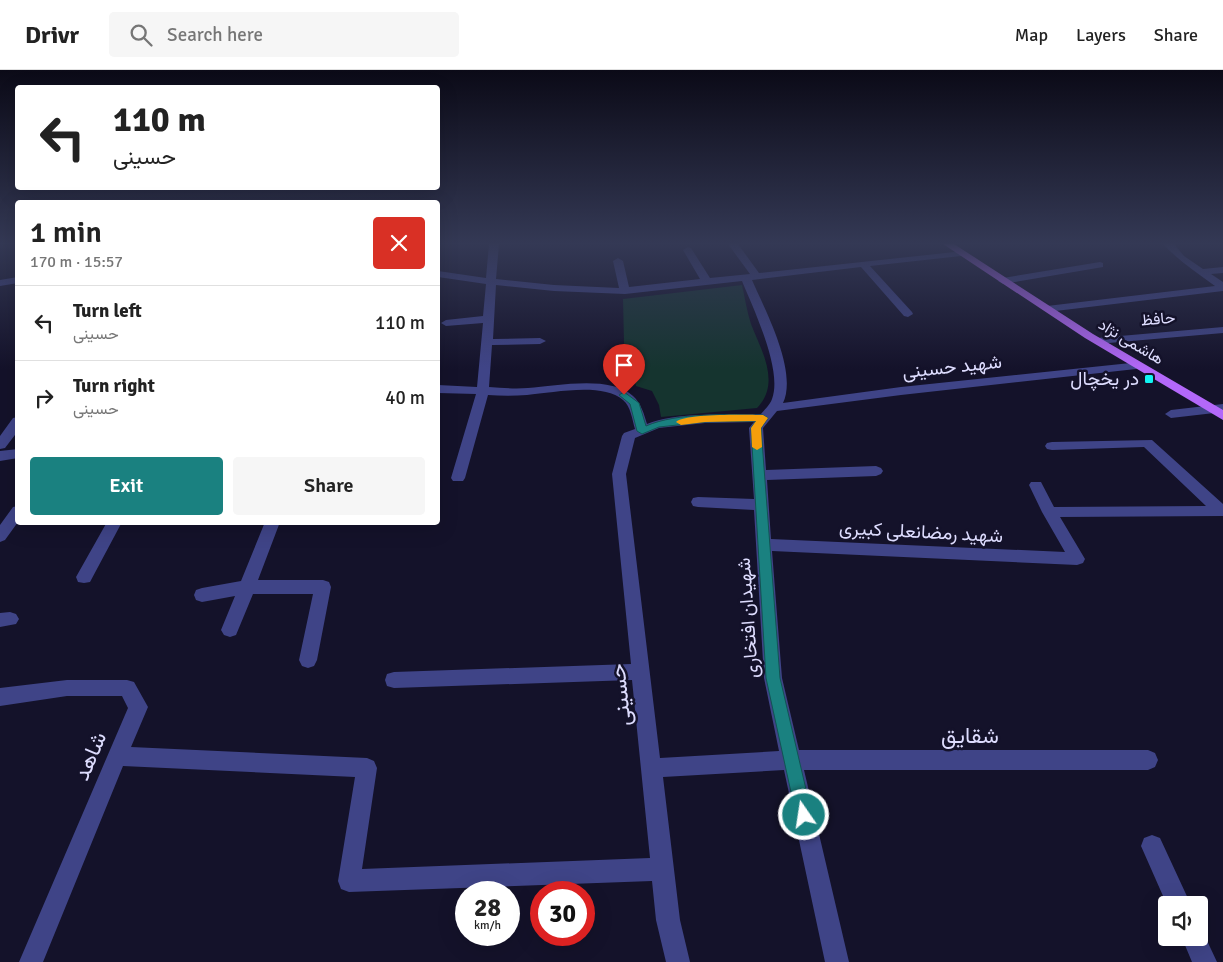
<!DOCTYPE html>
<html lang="en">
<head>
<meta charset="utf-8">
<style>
  :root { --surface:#fff; --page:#f6f6f6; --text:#222; --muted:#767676; --line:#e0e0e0; --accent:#1a8180 }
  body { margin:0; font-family:Signika,Vazirmatn,sans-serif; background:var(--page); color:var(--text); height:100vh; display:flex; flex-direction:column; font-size:19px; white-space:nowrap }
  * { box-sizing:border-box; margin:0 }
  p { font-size:16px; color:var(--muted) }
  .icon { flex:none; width:28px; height:28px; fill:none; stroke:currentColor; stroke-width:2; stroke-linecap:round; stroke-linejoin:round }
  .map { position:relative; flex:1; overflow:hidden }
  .details { position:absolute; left:15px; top:130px; width:425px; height:325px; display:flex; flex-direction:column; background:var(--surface); border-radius:5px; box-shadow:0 5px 20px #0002 }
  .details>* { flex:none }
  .hud { position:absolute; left:15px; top:15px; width:425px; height:105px; border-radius:5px; box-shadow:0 5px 20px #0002; background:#fff; color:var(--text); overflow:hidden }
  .controls { position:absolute; left:1158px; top:826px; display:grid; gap:10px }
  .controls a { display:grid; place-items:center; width:50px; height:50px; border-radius:5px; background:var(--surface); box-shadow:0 5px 20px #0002; font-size:25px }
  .speed { position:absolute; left:455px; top:811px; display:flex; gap:10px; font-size:25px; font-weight:700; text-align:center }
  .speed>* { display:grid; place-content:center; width:65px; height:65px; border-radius:50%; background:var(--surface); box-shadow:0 5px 20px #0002; line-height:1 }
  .speed small { font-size:12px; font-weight:400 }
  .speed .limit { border:8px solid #d22; background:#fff; color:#111 }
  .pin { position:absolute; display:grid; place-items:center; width:42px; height:42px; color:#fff; margin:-51px -21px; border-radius:50% 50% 50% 0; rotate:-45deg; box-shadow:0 0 5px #0007 }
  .pin .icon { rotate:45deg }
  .me { position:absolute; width:55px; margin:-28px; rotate:347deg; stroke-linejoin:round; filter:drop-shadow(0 0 4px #0008) }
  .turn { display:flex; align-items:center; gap:18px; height:105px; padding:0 15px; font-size:22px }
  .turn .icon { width:65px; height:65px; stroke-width:2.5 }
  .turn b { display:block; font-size:35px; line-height:42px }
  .round { display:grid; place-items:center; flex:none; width:52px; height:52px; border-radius:5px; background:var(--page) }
  .overview { display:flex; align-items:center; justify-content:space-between; height:85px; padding:0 15px }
  h1 { font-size:30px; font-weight:600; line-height:38px }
  .cta { display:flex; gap:10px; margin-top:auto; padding:10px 15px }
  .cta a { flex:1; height:58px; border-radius:5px; background:var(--accent); color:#fff; font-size:20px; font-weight:600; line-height:58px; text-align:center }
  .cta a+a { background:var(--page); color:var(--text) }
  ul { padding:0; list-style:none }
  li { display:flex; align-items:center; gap:15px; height:75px; padding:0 15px; border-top:1px solid var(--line) }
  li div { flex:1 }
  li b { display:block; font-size:19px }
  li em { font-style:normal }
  header { display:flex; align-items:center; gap:30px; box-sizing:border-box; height:70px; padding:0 25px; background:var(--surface); border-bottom:1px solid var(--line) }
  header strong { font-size:24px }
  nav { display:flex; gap:28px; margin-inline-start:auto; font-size:18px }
  .search { width:350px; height:45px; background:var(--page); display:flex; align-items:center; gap:12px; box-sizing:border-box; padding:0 18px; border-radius:5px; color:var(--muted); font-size:19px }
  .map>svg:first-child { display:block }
</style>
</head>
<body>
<header>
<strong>Drivr</strong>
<div class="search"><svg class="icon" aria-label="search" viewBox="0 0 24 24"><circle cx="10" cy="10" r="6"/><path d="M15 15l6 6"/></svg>Search here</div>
<nav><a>Map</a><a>Layers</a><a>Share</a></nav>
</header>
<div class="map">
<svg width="1223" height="892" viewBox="0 0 1223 892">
  <rect width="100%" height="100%" fill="#14122a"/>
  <path fill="#15342f" d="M742 215C745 228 747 242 751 254 762 282 781 313 757 338L661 347 659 335 652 321 636 316 624 273 623 229Z"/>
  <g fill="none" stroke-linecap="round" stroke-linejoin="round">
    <path fill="#3f4487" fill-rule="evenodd" d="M489 174H499L496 209 554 215 619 218 613 191 618 188 623 191 629 217 700 209 683 180 688 177 691 178 710 208 750 204 728 174H738L759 203 964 181V185L961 186 870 196 912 242 913 244 908 247 904 246 861 197 752 210C765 240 798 301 783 333L901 317 1140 292 1142 295 1136 299 901 325 777 341 763 358 766 400 876 396 881 398 883 401 881 404 876 406 767 410 771 469 1065 482 1042 442 1029 415 1031 412H1041L1054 437 1206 436 1144 377 1052 380 1047 379 1045 376 1047 373 1052 372 1152 370 1223 434V446L1060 447 1085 489 1083 493 1077 495 772 481 782 608 799 680H1148L1155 683 1158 690 1155 697 1148 700H804L849 892H825L784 700 663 707 680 850 690 892H666L656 850 652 811 349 822 341 819 338 811 355 707 123 696 43 892H19L128 638 122 626H67L0 636V618L67 610H127L134 612 148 637 131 677 367 688 374 691 377 698 362 799 650 788 632 610 394 618 387 616 385 610 387 604 394 602 631 594 612 404 622 366 624 363 635 359C632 349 631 337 623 330 602 312 553 323 527 325 514 326 501 326 488 325L465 408 463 411H453L451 408 476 324 438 323V315L477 317 483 253 446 256 441 253 446 250 483 246 486 214 438 207V201L486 208ZM742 211C753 238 783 300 772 329 770 335 765 339 761 344 730 345 674 342 647 354 644 344 641 333 633 326 610 305 557 316 528 318 515 319 502 318 489 317L492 275 540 274 546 271 540 268 493 269 496 215 554 221 625 224ZM754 352 749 358 754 429 698 427 693 428 691 432 693 436 698 437 754 440 764 608 779 681 660 688 626 404 635 368 659 358 705 353Z
      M1163 174H1174L1184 186 1203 199 1223 197V203L1211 204 1223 212V221L1047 242 1042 239 1047 236 1215 216C1196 202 1179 191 1163 174Z
      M1100 192 1103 193V197L1003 214 998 211 1003 208Z
      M18 207V213L0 216V210Z
      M1223 257V263L1097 274 1091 271 1097 268Z
      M1223 334V342L1171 348 1165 344 1171 340Z
      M18 347V361L5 378 0 379V366L13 348Z
      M18 379V388L0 391V381Z
      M18 436V452L5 470 0 472V455L13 437Z
      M107 452H122L90 512 84 513 78 512 76 507Z
      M265 452H280L258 510H323L329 512 331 517 317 590 314 596 308 598 302 596 299 590 313 524H253L236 565 230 567 224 565 221 560 235 526 202 532 196 530 194 525 196 520 202 518 241 511Z
      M10 542 16 544 19 549 16 554 0 557V543Z
      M1152 765 1160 768 1191 835H1167L1141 776 1144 768Z
      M1199 858 1202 860 1217 892H1192L1182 868H1199Z"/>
    <path fill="#b368f9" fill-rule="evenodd" d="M943 174H954L1093 264 1223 340V350L1085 268Z"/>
  </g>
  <linearGradient id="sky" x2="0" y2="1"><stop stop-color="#0b0a17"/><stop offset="0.58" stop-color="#343955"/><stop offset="1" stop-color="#343955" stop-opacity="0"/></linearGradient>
  <rect width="1223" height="299" fill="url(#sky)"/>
  <path fill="#1a8180" stroke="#115453" d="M624 322 639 333 646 356C678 342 728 345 763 345L768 348 761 358 780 608 812 745 810 750 804 753 798 750 796 745 766 608 751 358 756 351 705 352 659 357 642 364 637 361 630 334 619 325Z"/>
  <path fill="#f59e0b" d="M763 345 768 348 761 358 762 377 757 380 752 377 751 358 756 351 705 352 681 355 676 352C686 343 747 345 763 345Z"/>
  <rect fill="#11f5f4" stroke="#14122a" stroke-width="2" x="1144" y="304" width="10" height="10" rx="2.5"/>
  <g text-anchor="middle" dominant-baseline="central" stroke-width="5" stroke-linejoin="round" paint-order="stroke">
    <g font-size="16" fill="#dddcfe" stroke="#14122a">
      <text transform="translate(1158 249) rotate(-5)">حافظ</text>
      <text transform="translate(1131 272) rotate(31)">هاشمی نژاد</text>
    </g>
    <g font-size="19" fill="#dddcfe" stroke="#14122a">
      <text transform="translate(952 297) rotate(-6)">شهید حسینی</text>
      <text transform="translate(921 462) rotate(3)">شهید رمضانعلی کبیری</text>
      <text transform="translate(748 548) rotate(-94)">شهیدان افتخاری</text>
    </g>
    <g font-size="19" fill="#dddcfe" stroke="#14122a" text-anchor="end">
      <text x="1139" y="309">در یخچال</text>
    </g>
    <g font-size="22" fill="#dddcfe" stroke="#14122a">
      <text transform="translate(620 625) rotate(-96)">حسینی</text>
      <text x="970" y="665">شقایق</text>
      <text transform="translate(90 686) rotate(-67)">شاهد</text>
    </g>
  </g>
</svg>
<div class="controls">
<a><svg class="icon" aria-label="sound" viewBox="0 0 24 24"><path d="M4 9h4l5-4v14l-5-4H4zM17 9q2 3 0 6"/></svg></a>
</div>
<div class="speed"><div>28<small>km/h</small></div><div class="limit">30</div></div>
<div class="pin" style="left:624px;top:325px;background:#d93025"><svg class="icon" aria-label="arrive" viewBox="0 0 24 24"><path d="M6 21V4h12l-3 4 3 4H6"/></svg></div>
<svg class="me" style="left:804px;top:745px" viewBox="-20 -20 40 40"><circle r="17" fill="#1a8180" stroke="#fff" stroke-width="3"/><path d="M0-11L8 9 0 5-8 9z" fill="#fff"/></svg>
<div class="hud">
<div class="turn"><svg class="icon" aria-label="left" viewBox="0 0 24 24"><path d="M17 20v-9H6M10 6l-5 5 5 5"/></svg><div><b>110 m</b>حسینی</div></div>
</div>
<section class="details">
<div class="overview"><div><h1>1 min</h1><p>170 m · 15:57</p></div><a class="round" style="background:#d93025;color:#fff"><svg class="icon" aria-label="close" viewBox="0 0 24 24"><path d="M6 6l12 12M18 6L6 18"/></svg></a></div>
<ul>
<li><svg class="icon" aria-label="left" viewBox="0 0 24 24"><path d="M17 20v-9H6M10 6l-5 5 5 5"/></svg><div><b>Turn left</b><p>حسینی</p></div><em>110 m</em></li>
<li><svg class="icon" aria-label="right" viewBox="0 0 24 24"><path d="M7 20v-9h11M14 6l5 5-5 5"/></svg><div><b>Turn right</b><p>حسینی</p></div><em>40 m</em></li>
</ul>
<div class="cta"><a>Exit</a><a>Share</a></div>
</section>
</div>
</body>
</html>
